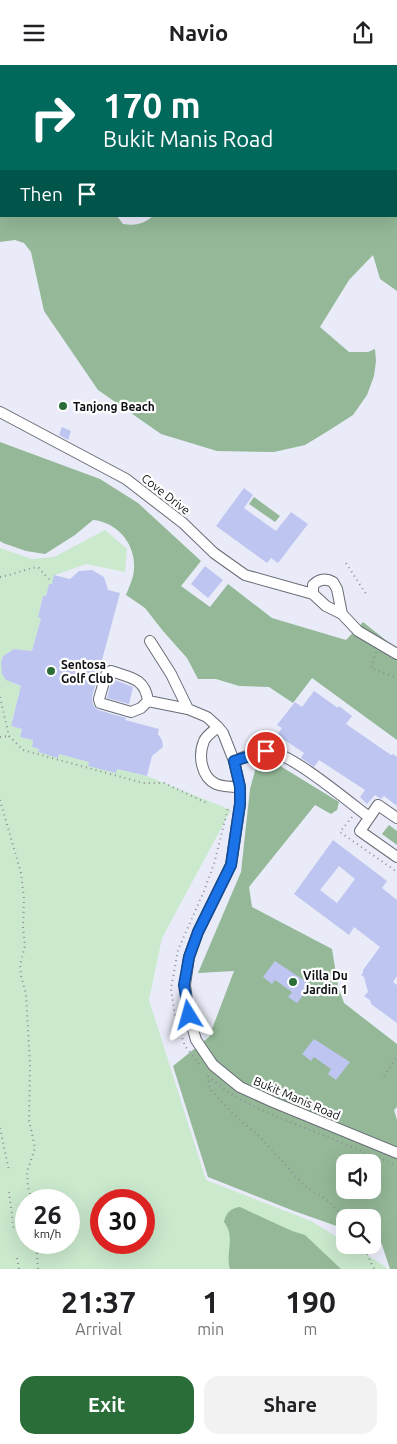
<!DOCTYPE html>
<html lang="en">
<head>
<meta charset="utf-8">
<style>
  :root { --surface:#fff; --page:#f2f2f2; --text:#202124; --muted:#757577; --accent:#2a6d38 }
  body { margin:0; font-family:Ubuntu,sans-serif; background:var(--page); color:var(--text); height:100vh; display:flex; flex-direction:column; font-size:19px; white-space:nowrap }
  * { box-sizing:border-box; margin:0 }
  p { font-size:16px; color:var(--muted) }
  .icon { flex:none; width:28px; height:28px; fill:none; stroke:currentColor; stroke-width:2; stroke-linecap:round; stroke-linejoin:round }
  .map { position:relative; height:1204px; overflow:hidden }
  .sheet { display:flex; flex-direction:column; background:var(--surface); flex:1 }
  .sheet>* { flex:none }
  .guide { position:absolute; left:0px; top:0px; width:398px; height:152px; box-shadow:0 5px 20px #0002; background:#00695c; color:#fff; overflow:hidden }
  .tools { position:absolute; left:336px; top:1089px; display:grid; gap:10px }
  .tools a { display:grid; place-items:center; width:45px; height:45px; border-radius:10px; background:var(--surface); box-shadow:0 5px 20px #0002; font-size:25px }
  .speed { position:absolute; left:15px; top:1124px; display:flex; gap:10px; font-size:25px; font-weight:700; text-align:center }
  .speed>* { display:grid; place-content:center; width:65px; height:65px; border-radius:50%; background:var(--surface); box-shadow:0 5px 20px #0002; line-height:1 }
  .speed small { font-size:12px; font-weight:400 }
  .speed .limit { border:8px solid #d22; background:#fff; color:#111 }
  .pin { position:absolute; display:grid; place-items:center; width:42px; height:42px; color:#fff; margin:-21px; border:2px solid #fff; border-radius:50%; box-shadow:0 1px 5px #0007 }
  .me { position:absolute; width:55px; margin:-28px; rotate:352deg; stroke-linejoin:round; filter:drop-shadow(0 0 4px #0008) }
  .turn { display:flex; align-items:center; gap:18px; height:105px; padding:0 20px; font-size:22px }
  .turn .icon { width:65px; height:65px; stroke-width:2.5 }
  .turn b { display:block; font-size:35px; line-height:42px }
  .then { display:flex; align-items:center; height:48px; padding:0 20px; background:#0003; gap:10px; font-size:19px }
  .eta { display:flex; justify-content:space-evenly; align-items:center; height:85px; text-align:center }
  .eta b { font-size:30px; font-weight:700; line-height:35px }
  .cta { display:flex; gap:10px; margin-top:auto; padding:10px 20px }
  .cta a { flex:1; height:58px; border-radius:15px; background:var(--accent); color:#fff; font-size:20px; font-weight:700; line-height:58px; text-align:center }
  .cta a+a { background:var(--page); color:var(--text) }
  header { display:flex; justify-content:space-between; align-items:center; height:65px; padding:0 20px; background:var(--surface); font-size:22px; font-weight:700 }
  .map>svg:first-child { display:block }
</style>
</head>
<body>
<header><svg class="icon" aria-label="menu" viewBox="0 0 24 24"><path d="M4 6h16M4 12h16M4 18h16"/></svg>Navio<svg class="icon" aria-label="share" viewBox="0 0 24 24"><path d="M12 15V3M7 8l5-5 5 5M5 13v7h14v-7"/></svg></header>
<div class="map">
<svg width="397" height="1204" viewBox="0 0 397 1204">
  <rect width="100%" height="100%" fill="#e9ecf8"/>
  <path fill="#cae9cd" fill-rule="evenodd" d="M105 465 127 484 125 507 86 499 55 510 52 519H49L46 531H43L38 551 41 553 32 586 14 584C1 590 0 606 9 616 13 619 19 620 24 622L19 628 11 661 22 664 20 672 33 675 32 682 39 684 38 687 58 693 59 689 89 697 88 701 117 704 147 711 231 745 162 873 149 935 206 1115 311 1156 345 1177V1180H351L386 1202 387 1204H0V483L32 494 54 492ZM26 1135H69V1178H26ZM101 1135H144V1178H101Z"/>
  <path fill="#94b898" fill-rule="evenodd" d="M0 0H397V226L380 214 373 190 349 215 320 262 349 287H368L375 284 376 296 374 311 367 330 353 350 328 366 305 380 274 387 217 386 161 369 98 325 44 246 31 187 24 178 15 175 0 177V81L1 79V151H117L123 159C136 161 143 159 153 151H396V1H1L0 19Z
    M0 377 100 414 138 438 201 496 181 521 210 542 228 519 272 553 346 575 363 557 397 584V675L312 613 293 638 269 622 239 621 216 614H198L187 593 163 566 145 543 126 530C129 522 134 512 134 504 136 479 117 457 93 455L75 470 45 489 26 486 3 478 0 476Z
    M254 432 280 451 275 457 249 439Z
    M258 695 277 699 339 737 337 745 331 749 315 740 249 822 252 842 332 884 338 921 344 938 397 979V1042L394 1045 397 1055V1204H390L381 1177 373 1174 372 1152H345V1164L294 1146 208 1112 173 1001 209 972 234 906 198 908 241 807 250 724ZM345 1098H372V1125H345Z
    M389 760 397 766V780L382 769Z
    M240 1142 292 1166 305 1170 341 1204H230C225 1187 236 1172 224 1157 226 1148 231 1143 240 1142Z"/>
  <path fill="#bdc5f0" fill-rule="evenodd" d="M62 362 71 366 68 375 59 370Z
    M244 423 253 430 244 443 276 466 291 447 308 459 278 498 271 493 267 498 216 461Z
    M205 501 223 515 208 533 191 519Z
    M92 505 104 512 108 525 120 528 92 632 93 640 98 645 126 653 125 655 159 664 158 669 162 675 163 682 152 691 147 711 117 704 116 708 88 701 89 697 59 689 58 693 38 687 39 684 32 682 33 675 20 672 22 664 11 661 21 621 6 615 2 609 1 597 3 591 14 584 32 586 41 553 38 552 43 531H46L49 519H52L54 510 70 514 79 506Z
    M112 614 133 622 129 639 107 633Z
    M314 626 338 643 339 641 352 651 346 659 391 690 393 689 397 692V741L384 731 381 734 375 730 367 739 360 732 365 725 319 695 314 702 301 693 304 688 277 670 282 663 277 660 295 637 302 642Z
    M333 775 387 816 382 823 397 835V911L393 917 397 920V958L371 939 370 935 364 931 368 927 364 912 361 910 363 908V905L380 882 354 862 349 870 294 829ZM339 801 355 814 337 838 320 825Z
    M275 896 311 920 297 938 288 932 292 927 275 915 272 919 263 912Z
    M314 974 350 997 336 1015 328 1009 331 1004 314 992 311 996 302 989Z"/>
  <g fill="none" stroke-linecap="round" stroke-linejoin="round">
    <defs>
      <path id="minor" d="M0 347 126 414 183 458 214 488 245 510 313 529 326 541 342 549 358 566 397 589
        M313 529V520C319 514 326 513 333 517L337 524 342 549
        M150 576 171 609 188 644
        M111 606C131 613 145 613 148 636L141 643 131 647 100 638 99 634 106 610Z
        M148 636 188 644 207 652 218 662 223 668 234 696 240 722V739L231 800 198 867 189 892 185 920 189 950 196 975 213 1000 240 1022 273 1037 397 1088
        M218 662C213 666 206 671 204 676 198 690 201 712 216 719 223 722 232 722 240 722
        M234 696C245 692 257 685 268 686 291 688 349 737 369 752
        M397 753 378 740 360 766 397 792"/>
    </defs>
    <use href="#minor" stroke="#696c76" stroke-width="12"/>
    <path stroke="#8e9099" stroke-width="2" stroke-dasharray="1 4" stroke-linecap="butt" d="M346 498 366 529
      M0 512C13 510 24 504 38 502 43 507 46 513 53 516
      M376 587 371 603 397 613
      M0 632 9 671 23 685 143 718H164L209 739
      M0 672 9 671
      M0 735 21 808 24 834 23 862 25 881 20 900 21 911 26 929 30 1000 29 1055 35 1083 27 1107 28 1122 32 1135
      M352 752 340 767 397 807
      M199 999 185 981 175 951 171 924 178 885 204 826 214 799 228 743
      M208 1011C236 1037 271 1049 305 1063 336 1075 366 1088 397 1100
      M208 1011 210 1024 237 1053 259 1071 305 1121 328 1136 345 1153
      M384 1011 397 992
      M0 1063 9 1106
      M9 1127 14 1166
      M36 1178 38 1204
      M363 1180 374 1204
      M17 1193 19 1204"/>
    <use href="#minor" stroke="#fff" stroke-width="10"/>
  </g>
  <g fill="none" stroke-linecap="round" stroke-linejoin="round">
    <defs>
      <path id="route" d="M189 950 184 920 189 892 198 867 231 800 240 739V722L234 696 266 686"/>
    </defs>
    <use href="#route" stroke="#114b97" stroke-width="12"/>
    <use href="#route" stroke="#1a73e8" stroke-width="9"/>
  </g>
  <g fill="#2a6d38" stroke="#fff" stroke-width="2">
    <circle cx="63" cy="341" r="5"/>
    <circle cx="51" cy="606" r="5"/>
    <circle cx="293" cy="917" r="5"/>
  </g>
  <g text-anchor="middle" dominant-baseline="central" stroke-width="4.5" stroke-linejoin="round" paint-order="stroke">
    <g font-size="12" font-weight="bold" fill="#0f1014" stroke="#fff" text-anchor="start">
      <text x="73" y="341">Tanjong Beach</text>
      <text x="61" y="599">Sentosa<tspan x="61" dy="14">Golf Club</tspan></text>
      <text x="303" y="910">Villa Du<tspan x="303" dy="14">Jardin 1</tspan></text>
    </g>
    <g font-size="12" fill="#0f1014" stroke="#fff">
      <text transform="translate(166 429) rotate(38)">Cove Drive</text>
      <text transform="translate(297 1033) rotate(23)">Bukit Manis Road</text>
    </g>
  </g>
</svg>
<div class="tools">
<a><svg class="icon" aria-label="sound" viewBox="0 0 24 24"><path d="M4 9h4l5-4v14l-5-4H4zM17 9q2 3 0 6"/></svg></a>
<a><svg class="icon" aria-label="search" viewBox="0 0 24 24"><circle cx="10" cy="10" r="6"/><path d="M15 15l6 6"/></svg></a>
</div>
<div class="speed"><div>26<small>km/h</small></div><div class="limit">30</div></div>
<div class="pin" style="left:266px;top:686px;background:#d93025"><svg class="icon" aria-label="arrive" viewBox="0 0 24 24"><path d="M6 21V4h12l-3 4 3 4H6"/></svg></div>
<svg class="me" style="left:189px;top:950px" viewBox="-20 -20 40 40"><path d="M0-17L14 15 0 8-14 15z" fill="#1a73e8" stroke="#fff" stroke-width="4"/></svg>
<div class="guide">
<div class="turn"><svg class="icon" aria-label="right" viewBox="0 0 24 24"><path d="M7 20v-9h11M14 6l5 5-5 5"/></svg><div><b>170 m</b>Bukit Manis Road</div></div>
<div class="then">Then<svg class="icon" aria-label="arrive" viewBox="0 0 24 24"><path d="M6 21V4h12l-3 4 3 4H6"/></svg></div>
</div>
</div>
<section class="sheet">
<div class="eta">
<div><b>21:37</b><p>Arrival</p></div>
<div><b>1</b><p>min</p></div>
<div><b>190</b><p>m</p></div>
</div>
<div class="cta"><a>Exit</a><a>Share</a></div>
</section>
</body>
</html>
